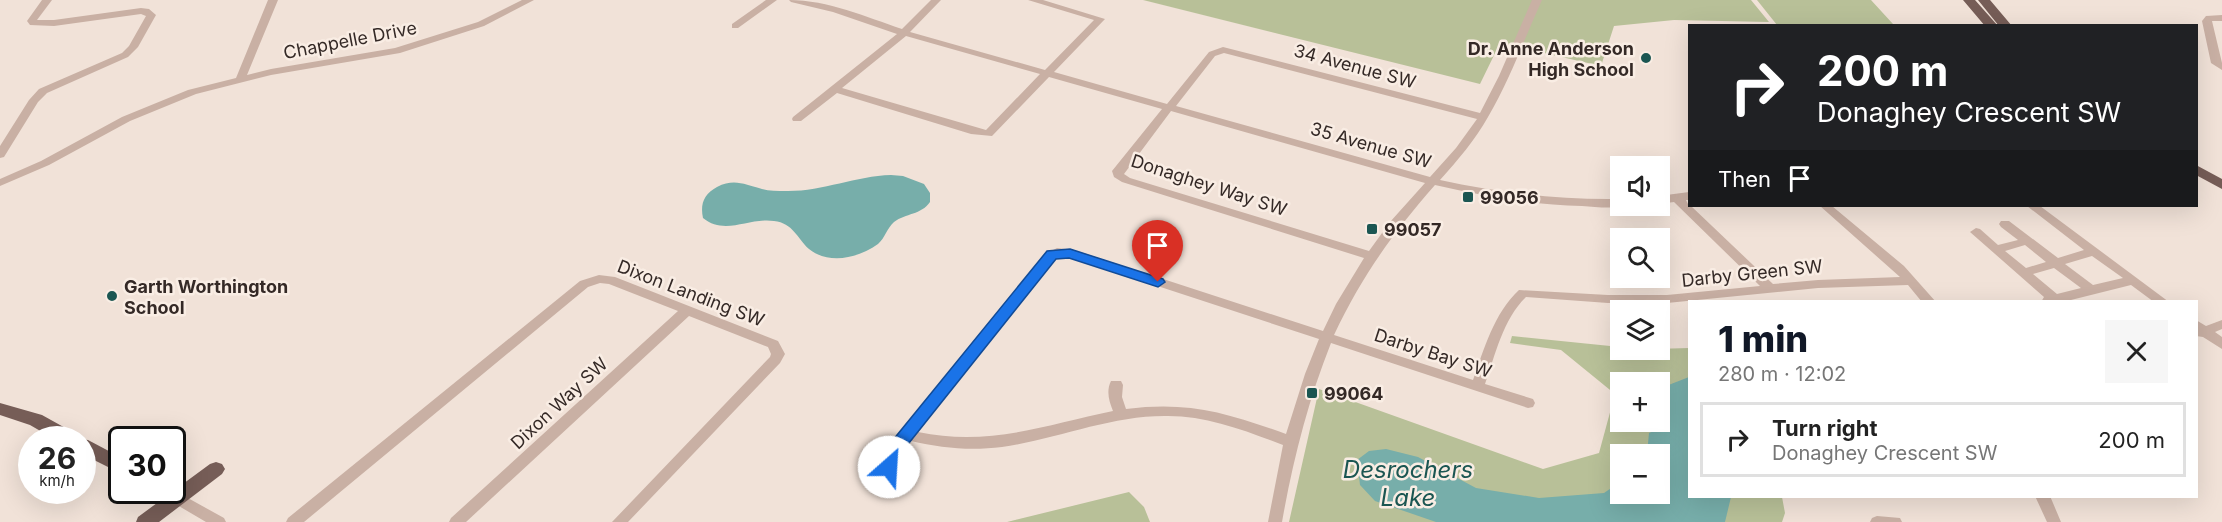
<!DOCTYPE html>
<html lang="en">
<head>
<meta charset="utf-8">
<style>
  :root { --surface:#fff; --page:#f6f6f6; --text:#222; --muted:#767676; --line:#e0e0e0; --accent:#111827 }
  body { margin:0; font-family:Inter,sans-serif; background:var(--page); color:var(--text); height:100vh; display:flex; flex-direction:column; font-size:22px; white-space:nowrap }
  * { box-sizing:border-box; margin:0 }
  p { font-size:20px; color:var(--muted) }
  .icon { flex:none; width:33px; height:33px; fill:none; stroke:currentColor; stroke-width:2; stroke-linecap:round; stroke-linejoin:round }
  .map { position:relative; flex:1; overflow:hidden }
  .drawer { position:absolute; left:1688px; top:300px; width:510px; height:198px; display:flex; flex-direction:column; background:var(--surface); border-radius:0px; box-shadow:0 6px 24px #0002 }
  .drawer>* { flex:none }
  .top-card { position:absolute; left:1688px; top:24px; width:510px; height:183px; border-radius:0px; box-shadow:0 6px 24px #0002; background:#202124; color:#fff; overflow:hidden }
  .tools { position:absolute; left:1610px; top:156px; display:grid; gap:12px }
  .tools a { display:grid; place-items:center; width:60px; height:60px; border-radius:0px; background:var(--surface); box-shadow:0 6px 24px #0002; font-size:30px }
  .speed { position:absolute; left:18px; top:426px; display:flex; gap:12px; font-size:30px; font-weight:700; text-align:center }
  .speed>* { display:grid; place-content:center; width:78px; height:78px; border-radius:50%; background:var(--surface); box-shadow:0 6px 24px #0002; line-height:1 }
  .speed small { font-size:15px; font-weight:400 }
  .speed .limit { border:3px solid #111; border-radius:9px; background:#fff; color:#111 }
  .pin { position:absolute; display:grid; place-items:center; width:51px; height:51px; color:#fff; margin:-62px -26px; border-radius:50% 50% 50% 0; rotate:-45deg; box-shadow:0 0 6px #0007 }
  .pin .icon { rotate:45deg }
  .me { position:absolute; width:66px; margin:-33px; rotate:26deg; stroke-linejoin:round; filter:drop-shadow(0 0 4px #0008) }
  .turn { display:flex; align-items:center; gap:21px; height:126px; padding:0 30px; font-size:27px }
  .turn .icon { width:78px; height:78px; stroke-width:2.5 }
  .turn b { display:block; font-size:42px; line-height:51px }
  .then { display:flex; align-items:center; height:57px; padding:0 30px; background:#0003; gap:12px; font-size:22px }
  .round { display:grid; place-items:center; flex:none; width:63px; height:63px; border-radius:0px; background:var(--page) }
  .headline { display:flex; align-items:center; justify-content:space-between; height:102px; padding:0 30px }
  h1 { font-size:36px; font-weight:800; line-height:45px; color:var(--accent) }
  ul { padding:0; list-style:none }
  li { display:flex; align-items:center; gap:18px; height:75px; margin:0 12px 9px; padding:0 18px; border:3px solid var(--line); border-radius:0px }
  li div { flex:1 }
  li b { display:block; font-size:22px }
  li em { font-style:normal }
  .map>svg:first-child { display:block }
</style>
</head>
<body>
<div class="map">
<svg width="2222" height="522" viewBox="0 0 2222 522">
  <rect width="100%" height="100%" fill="#f1e2d8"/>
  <path fill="#b8c098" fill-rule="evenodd" d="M1143 0H1751L1769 22 1674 20 1614 26 1601 66 1500 43 1480 84Z
    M1757 0H1871L1893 24 1777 25Z
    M1512 336 1620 347V350L1689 348V496L1782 497 1785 513 1782 522H1289L1319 389 1543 469 1599 453 1615 394 1561 350 1510 343ZM1620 382H1659V422H1620ZM1620 454H1659V494H1620Z
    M1129 492 1144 507 1150 522H1007Z"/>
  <path fill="#77aeaa" d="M891 175 903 176 924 184 930 193V202C921 215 906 213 894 222 887 228 885 238 878 244 859 258 829 265 809 249 797 238 793 223 774 221 750 217 725 236 703 218 700 204 704 194 717 187 735 178 745 185 762 189 769 191 778 191 785 191 821 192 855 176 891 175Z
    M1689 377V496L1731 497 1725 522H1436L1375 501 1360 485 1357 460 1369 451 1386 449 1418 457 1476 488 1539 498 1604 493 1620 482V494H1659V454H1647L1649 433 1663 427 1669 414 1660 399 1666 386Z"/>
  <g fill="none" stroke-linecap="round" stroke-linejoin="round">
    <path fill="#c9b0a4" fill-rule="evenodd" d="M42 0H52L37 20H54L141 8 149 9 156 15 138 47 128 57 47 93 38 102 4 157 0 158V146L29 100 39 89 122 53 129 46 146 16 141 14 54 26 30 25 27 21Z
      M268 0H278L247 75 271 69 395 48 478 22 522 0H534L484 26 400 53 271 75 196 94 130 121 49 165 0 186V179L41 161 122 117 188 90 236 78Z
      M766 0H777L738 28H732V24Z
      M789 0C828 0 866 17 902 29L931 0H941L910 32 1045 70 1094 20 1028 0H1043L1105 19 1054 72 1167 104 1209 52 1223 47 1480 113 1499 76 1532 0H1542C1524 39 1510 80 1488 117 1475 140 1458 160 1440 180 1500 193 1559 200 1620 199V206H1624C1611 209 1596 207 1582 206 1533 205 1484 196 1435 185 1392 234 1362 276 1334 335L1473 380C1484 349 1494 313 1519 290L1608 295H1667L1760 286 1674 202 1659 204V196L1689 192V200H1686L1689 206H1691L1773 284 1818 280 1900 277 1820 206H1832L1904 266 1936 302H1922L1908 285 1818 288 1667 303H1608L1526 297C1503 319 1495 356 1485 384L1533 399 1535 403 1533 407 1528 408 1331 343C1308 401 1293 460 1282 522H1268L1283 445C1246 431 1208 416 1168 416 1111 415 1058 439 1002 447 970 451 941 448 911 441L904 448 894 471 889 473 884 471 882 467 893 441 903 431 1044 255 1057 248 1074 250 1323 331 1336 304 1364 258 1122 182 1114 177 1112 171 1162 109 1049 77 992 136 971 134 837 93 801 121H793L792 119 793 117 897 34 833 12 791 2ZM906 36 1040 74 986 130 842 88ZM1224 53 1477 119 1456 148 1430 177 1176 106 1215 56ZM1171 111 1425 183 1390 222 1369 251 1130 178 1124 174ZM1059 256 1069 257 1319 339 1305 374 1286 434C1227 413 1189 401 1126 409L1122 397 1123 385 1121 381H1111C1106 391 1109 401 1113 411 1045 425 989 447 918 432L1052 261Z
      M2222 15V21H2212L2222 63V70L2211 63 2202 21 2206 16Z
      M2027 206H2040L2169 302H2154L2131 285 2063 302H2041L2044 297 1970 232 1976 228 1980 229 1998 245 2018 240 2001 227 1999 224 2001 221H2009L2058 258 2084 250ZM2025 245 2046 262 2026 268 2005 251ZM2092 256 2123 278 2093 285 2065 264ZM2054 268 2081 288 2057 294 2033 274Z
      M599 275 615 277 778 341 785 354 780 363 628 522H612L770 357 771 354 768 347 689 316 466 522H449L451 518 678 311 609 284 600 283 588 287 304 522H286L288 518 580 281Z
      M2196 320 2206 326 2222 320V329L2215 332 2222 337V349L2203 337 2196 336Z
      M177 492 224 518 226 522H206L172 502 170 498 172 494Z
      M2035 496H2050L2061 522H2047Z
      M1877 516 1900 518 1902 522H1870L1872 518Z"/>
    <path fill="#765d57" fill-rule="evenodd" d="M1963 0H1975L1998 26H1985Z
      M1978 0H1990L2012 26H1999Z
      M2196 165 2222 179V189L2196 175Z
      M0 403 42 415 78 435 80 439 88 440 122 458V474L82 454V440H56L30 425 0 415Z
      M216 462 222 464 225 469 222 474 159 522H136L138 517 210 464Z"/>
  </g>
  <path fill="#1a73e8" stroke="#114b97" stroke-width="1.5" d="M1070 249 1163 279 1165 282 1158 287 1069 258 1056 259 905 448 895 472 889 474 883 472 881 467 893 440 1047 251Z"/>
  <g fill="#1b5652" stroke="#f9ede4" stroke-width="2">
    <circle cx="1646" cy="58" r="6"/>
    <rect x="1462" y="191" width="12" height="12" rx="3"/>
    <rect x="1366" y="223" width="12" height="12" rx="3"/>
    <circle cx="112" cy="296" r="6"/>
    <rect x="1306" y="387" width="12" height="12" rx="3"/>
  </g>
  <g text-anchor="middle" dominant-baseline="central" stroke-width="5" stroke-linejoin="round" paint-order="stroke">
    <g font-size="18" fill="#342926" stroke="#f9ede4">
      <text transform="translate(350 40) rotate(-11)">Chappelle Drive</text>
      <text transform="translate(1355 66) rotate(15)">34 Avenue SW</text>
      <text transform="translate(1371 145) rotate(16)">35 Avenue SW</text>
      <text transform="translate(1209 185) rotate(18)">Donaghey Way SW</text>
      <text transform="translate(1752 273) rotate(-6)">Darby Green SW</text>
      <text transform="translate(691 293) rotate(21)">Dixon Landing SW</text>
      <text transform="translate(1433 353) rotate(18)">Darby Bay SW</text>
      <text transform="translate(559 403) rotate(-43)">Dixon Way SW</text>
    </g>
    <g font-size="18" font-weight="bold" fill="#342926" stroke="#f9ede4" text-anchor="start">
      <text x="1634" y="48" text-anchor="end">Dr. Anne Anderson<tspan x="1634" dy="21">High School</tspan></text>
      <text x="1480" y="197">99056</text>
      <text x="1384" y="229">99057</text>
      <text x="124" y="286">Garth Worthington<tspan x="124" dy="21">School</tspan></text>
      <text x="1324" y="393">99064</text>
    </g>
    <g font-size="24" font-style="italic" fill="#1b5652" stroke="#f9ede4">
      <text x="1408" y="469">Desrochers<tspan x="1408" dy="28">Lake</tspan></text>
    </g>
  </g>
</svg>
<div class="tools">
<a><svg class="icon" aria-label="sound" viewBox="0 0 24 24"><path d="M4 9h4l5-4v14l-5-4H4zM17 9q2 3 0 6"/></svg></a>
<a><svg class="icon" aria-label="search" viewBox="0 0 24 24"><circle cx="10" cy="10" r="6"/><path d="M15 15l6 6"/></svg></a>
<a><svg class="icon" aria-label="layers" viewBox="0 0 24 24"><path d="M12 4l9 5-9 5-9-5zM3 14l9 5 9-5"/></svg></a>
<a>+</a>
<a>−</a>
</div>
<div class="speed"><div>26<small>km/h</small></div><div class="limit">30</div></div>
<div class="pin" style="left:1158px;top:282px;background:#d93025"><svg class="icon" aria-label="arrive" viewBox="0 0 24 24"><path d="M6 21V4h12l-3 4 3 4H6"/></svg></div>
<svg class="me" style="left:889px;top:467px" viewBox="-20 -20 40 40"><circle r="19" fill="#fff"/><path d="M0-13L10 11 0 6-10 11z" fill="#1a73e8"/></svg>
<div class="top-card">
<div class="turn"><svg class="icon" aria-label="right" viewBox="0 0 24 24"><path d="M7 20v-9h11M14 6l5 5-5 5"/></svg><div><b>200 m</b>Donaghey Crescent SW</div></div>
<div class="then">Then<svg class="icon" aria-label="arrive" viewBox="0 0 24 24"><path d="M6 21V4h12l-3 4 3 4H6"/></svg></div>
</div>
<section class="drawer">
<div class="headline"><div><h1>1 min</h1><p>280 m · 12:02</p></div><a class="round"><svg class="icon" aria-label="close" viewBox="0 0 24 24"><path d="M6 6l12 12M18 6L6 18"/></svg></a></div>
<ul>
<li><svg class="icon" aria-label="right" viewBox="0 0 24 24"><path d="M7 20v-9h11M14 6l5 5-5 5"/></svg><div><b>Turn right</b><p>Donaghey Crescent SW</p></div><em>200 m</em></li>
</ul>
</section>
</div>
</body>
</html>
